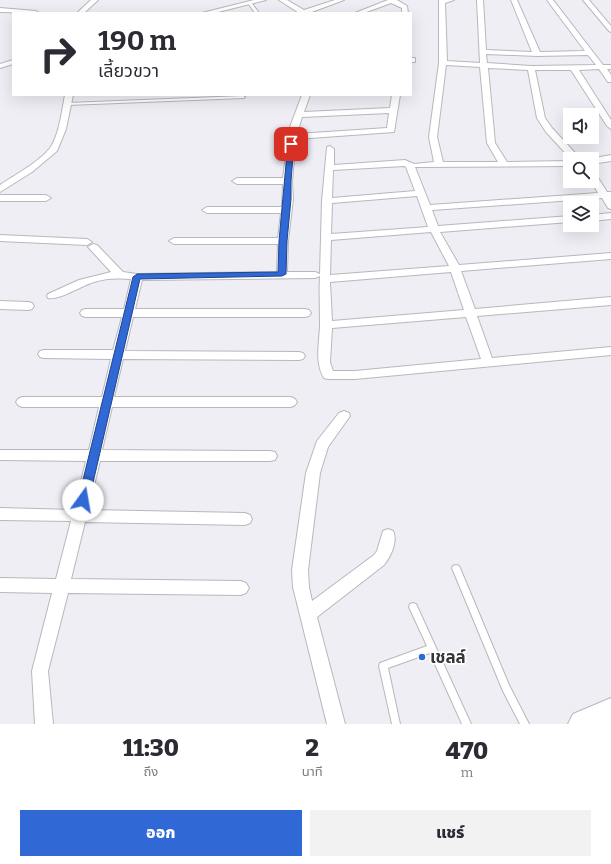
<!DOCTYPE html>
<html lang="th">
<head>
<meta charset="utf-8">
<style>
  :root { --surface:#fff; --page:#f2f2f3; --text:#2b2b33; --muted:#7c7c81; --accent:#3068d6 }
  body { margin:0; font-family:Bitter,"Noto Sans Thai",serif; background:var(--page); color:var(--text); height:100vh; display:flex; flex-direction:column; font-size:15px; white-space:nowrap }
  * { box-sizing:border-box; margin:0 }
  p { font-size:13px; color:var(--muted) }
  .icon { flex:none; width:22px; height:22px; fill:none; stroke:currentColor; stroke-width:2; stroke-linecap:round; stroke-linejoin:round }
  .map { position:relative; height:724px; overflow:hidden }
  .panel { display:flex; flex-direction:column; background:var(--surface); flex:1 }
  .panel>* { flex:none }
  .banner { position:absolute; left:12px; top:12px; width:400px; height:84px; border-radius:0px; box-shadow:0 4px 16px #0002; background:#fff; color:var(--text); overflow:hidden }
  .tools { position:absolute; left:563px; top:108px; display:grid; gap:8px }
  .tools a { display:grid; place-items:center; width:36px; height:36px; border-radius:0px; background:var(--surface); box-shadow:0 4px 16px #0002; font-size:20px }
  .pin { position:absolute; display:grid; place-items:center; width:34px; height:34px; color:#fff; margin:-17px; border-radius:8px; box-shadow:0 2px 6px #0006 }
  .me { position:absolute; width:44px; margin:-22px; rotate:13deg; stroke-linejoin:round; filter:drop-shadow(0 0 3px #0008) }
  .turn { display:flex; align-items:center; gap:14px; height:84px; padding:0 20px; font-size:18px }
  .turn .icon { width:52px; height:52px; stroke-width:2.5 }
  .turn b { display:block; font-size:28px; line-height:34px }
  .eta { display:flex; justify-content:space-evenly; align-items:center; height:68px; text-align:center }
  .eta b { font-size:24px; font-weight:800; line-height:28px }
  .cta { display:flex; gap:8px; margin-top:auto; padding:8px 20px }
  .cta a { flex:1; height:46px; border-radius:0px; background:var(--accent); color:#fff; font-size:16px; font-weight:800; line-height:46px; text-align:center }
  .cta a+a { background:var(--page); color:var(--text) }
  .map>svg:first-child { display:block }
</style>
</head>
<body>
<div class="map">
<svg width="611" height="724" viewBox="0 0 611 724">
  <rect width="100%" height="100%" fill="#efeef5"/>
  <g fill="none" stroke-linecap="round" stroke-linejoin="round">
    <defs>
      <path id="service" d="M249 2H251L259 13H255L248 3Z
        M243 96 245 97 244 98 68 105 66 104 68 103Z
        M456 565 459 566 460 568 509 685 529 724H520L503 691 452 568 453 566Z
        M413 603 416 604 471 724H462L430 653 388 668 400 724H392L379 666 380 663 427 646 409 607 410 604Z"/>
      <path id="minor" d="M91 0H98L84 13H77Z
        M254 0H266L214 13H202Z
        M279 0H287L304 10 335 0H344L309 13H299Z
        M388 0H397L407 6 408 13H402V8L391 3 364 13H355Z
        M439 0H454L445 3 447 61 480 63 477 0H483L486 50 532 52 511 0H517L540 52 585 51 547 0H553L603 65H611V69H607L611 75V82H608L599 69 579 70 611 120V129L607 126 571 70H535L545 118 552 128 577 155 578 157 577 159H571L546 132 537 118 528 70 488 68 495 143 507 162 569 161 570 166 415 167 430 205 598 193 591 181 592 172 595 173 607 192H611V209L608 208 602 198 432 210 438 226 570 216V222L440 232 459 265 611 253V259L461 271 475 309 611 297V305L477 316 492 358 611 347V355L355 379H328L324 378C314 361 320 341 320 323 320 307 319 291 320 276L315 278 142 280 135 309H305L309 310 311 313 309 316 305 317H133L125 351 299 352 303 353 305 356 303 359 299 360 123 359 114 397H291L295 399 297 402 295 405 291 407H112L102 450 270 451 275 452 277 456 275 460 270 461H100L88 510 245 513 250 515 252 519 250 523 245 525 85 522 71 579 241 581 246 583 249 588 246 593 241 595 68 593 48 671 53 724H35L32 671 52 593 0 592V578L56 579 71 521 0 520V508L74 510 86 461 0 460V450H89L99 407H22L18 405 16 402 18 399 22 397H102L111 359 44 358 40 357 38 354 40 351 44 350H113L122 317H86L82 316 80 313 82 310 86 309H124L131 279C119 278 106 278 94 282 83 285 58 301 48 298L47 296 48 294 79 280 111 272 88 247 93 244 97 245 123 272 137 274 277 272 278 244H174L169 241 174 238H278L281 213H207L202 210 207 207H282L283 184H237L232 181 237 178H283L290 127 302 95H310L304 112 390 108 392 95H400L394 132 296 139 292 181 293 199 288 241 287 272H315L320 274 322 201 327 147 330 146 334 149V165L405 160 414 164 434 162 429 137 439 63ZM486 54 537 56 588 55 596 65 531 66 487 63ZM446 65 480 67 487 143 498 162H443L437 137ZM389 113 387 128 297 134 302 117ZM404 166 406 167 415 191 332 198 333 170ZM417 196 428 227 331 234 332 203ZM431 232 449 266 330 275 331 240ZM451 272 464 310 332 321 330 282ZM466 317 481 359 355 371H333L330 362 332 328Z
        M583 0H589L611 26V32L609 31Z
        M0 8 36 11 39 13 0 12Z
        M411 58H415V62H411Z
        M13 60V64L0 68V64Z
        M65 95H73L66 129 57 151 32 172 0 192V185C15 175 39 162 50 148 59 136 62 110 65 95Z
        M611 155V161L592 164V159H589Z
        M0 195H46L51 198 46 201H0Z
        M611 213V219L592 221V215Z
        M0 235 87 239 92 242 87 245 0 241Z
        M0 301 28 302 32 303 34 306 32 309 28 310 0 309Z
        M344 411 349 413 350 416 328 447 320 473 308 570 309 587 312 601 374 555 377 551 383 531 388 529 393 531C398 541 391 556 384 565L317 617 345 724H327L293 587 292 570 306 473 317 441 339 413Z"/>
      <path id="primary" d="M611 698V724H568L573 714Z"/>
    </defs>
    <use href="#service" stroke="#b8b7bd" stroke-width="2"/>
    <use href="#minor" stroke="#b8b7bd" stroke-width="2"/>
    <use href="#primary" stroke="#b8b7bd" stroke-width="2"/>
    <use href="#service" fill="#fff" fill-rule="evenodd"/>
    <use href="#minor" fill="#fff" fill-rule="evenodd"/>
    <use href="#primary" fill="#fff" fill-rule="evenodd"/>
  </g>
  <path fill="#3068d6" stroke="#1f448b" d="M288 142 294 144 291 181V199L287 241 286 274 282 276 140 279 89 500 87 503 83 504 80 503 78 500 133 277 137 274 278 272 279 241Z"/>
  <circle fill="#3068d6" stroke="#fff" stroke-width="1.5" cx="422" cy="657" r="4"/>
  <g text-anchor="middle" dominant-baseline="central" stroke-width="3.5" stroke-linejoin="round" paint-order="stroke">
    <g font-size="17" font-weight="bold" fill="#37373a" stroke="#fff" text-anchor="start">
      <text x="430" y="657">เชลล์</text>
    </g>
  </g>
</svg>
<div class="tools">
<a><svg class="icon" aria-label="sound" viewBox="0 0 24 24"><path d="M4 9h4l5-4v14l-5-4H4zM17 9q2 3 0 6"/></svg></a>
<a><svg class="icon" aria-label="search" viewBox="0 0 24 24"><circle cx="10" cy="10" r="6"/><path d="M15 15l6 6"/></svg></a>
<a><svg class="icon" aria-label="layers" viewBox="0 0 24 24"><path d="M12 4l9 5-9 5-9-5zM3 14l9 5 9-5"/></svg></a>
</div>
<div class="pin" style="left:291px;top:144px;background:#d93025"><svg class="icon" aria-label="arrive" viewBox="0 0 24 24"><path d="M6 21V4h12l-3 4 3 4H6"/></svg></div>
<svg class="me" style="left:83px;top:500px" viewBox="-20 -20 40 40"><circle r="19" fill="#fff"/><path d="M0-13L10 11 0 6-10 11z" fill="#3068d6"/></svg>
<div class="banner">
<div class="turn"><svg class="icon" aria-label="right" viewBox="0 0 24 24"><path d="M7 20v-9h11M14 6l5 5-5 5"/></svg><div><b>190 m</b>เลี้ยวขวา</div></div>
</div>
</div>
<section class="panel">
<div class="eta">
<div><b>11:30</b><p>ถึง</p></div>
<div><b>2</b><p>นาที</p></div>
<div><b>470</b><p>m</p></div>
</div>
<div class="cta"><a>ออก</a><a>แชร์</a></div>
</section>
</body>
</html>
